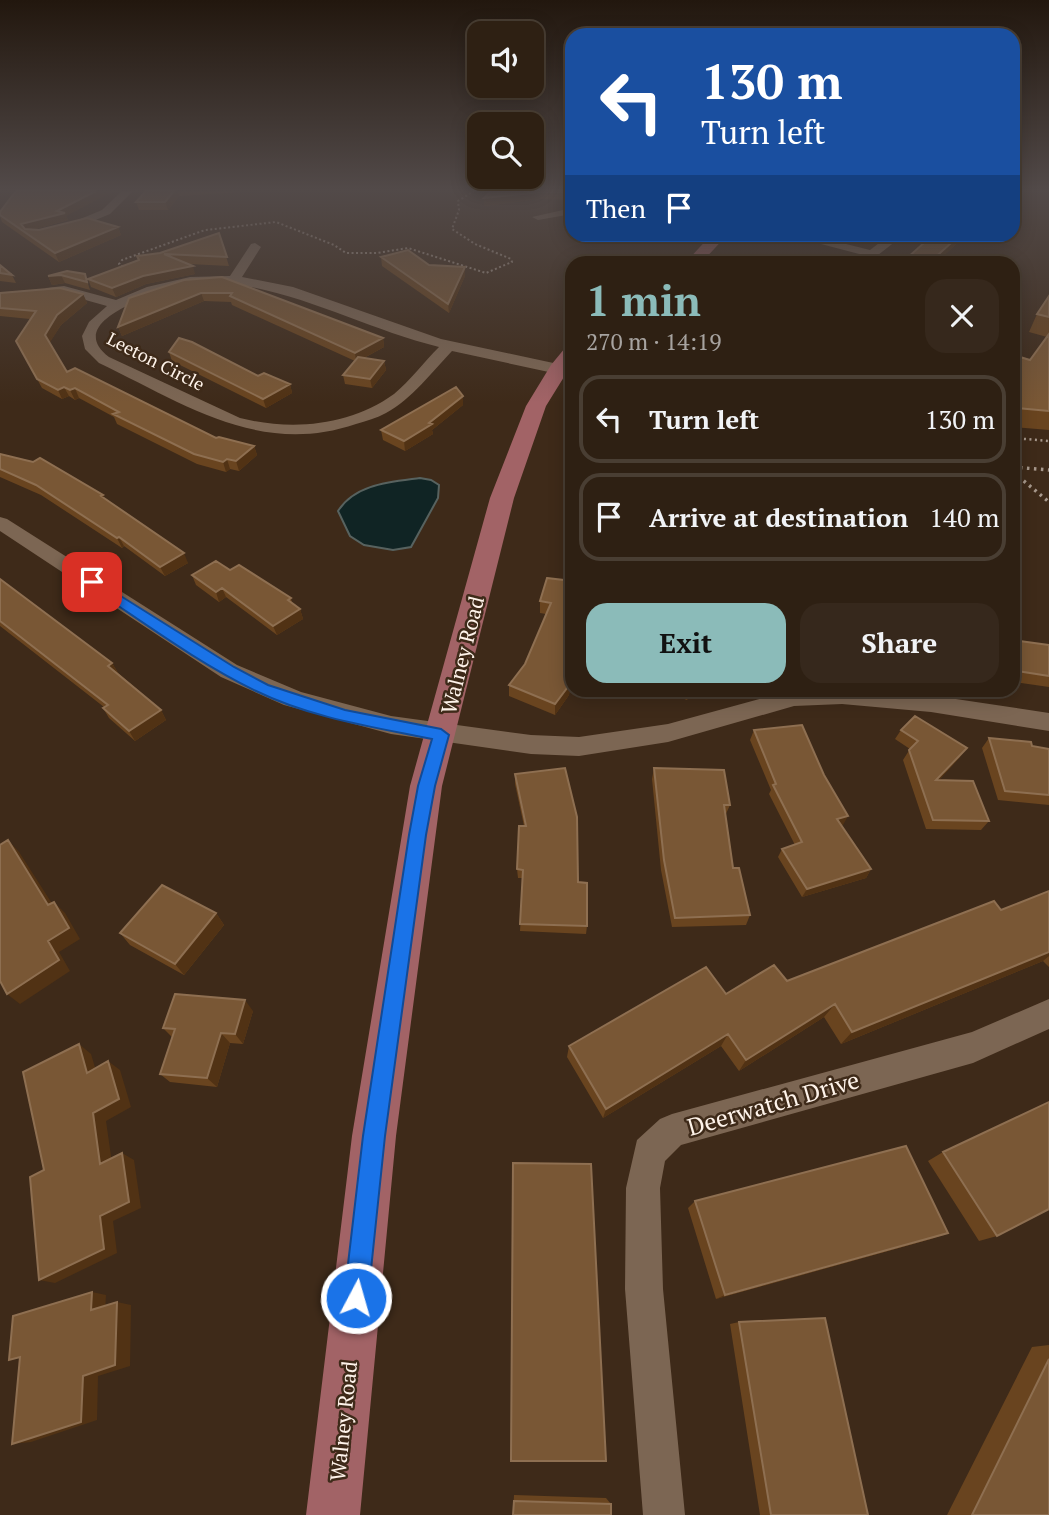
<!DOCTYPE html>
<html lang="en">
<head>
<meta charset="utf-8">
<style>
  :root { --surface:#2e2013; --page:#36281c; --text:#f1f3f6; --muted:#a7a3a0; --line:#493e33; --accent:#8bbbb9 }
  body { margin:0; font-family:"PT Serif",serif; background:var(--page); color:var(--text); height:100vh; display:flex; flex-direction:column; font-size:26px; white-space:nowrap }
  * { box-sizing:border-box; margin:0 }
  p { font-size:23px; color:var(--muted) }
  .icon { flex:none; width:38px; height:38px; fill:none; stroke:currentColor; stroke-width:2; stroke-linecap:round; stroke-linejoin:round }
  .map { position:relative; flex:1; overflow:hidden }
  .sheet { position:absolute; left:565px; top:256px; width:455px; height:441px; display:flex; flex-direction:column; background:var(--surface); border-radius:21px; box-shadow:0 4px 18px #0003,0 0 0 2px var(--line) }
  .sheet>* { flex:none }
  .top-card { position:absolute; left:565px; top:28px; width:455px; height:214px; border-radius:21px; box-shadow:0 4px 18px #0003,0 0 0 2px var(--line); background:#1a4fa0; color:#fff; overflow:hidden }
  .controls { position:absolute; left:467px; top:21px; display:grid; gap:14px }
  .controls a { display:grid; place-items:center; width:77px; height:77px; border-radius:14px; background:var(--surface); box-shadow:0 4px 18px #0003,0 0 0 2px var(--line); font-size:35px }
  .pin { position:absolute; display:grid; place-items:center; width:60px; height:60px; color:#fff; margin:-30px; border-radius:14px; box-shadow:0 4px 10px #0006 }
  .me { position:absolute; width:77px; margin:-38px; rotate:6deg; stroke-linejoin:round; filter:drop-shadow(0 0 5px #0008) }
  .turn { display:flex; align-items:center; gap:24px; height:147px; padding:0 21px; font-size:32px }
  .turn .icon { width:91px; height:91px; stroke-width:2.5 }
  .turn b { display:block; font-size:49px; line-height:60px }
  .then { display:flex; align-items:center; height:66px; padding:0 21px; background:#0003; gap:14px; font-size:26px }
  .round { display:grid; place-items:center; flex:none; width:74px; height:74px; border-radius:21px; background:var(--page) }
  .head { display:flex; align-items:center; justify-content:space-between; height:119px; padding:0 21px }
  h1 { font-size:42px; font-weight:700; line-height:52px; color:var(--accent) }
  .cta { display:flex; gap:14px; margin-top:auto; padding:14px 21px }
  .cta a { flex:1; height:80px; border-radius:21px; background:var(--accent); color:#111; font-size:28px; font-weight:700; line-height:80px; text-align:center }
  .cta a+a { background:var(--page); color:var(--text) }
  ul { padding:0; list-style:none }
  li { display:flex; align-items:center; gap:21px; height:88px; margin:0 14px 10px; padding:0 7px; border:4px solid var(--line); border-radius:21px }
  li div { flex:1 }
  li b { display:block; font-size:26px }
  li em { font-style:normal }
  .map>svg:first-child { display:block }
</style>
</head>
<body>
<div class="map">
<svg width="1049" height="1515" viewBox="0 0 1049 1515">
  <rect width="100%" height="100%" fill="#3e2a19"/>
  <path fill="#102424" stroke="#57625f" stroke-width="2" d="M420 478 431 480 439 485 438 498 411 547 393 550 364 545 350 536 338 511C355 484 390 482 420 478Z"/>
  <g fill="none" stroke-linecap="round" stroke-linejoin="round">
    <path stroke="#a7988c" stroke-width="2" stroke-dasharray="2 2.5" stroke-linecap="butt" d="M127 269 119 264 122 260 205 230 276 222 334 245 346 253H377L408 248 486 273 512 262 511 259 475 244 452 229 459 210 458 201 474 191"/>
    <path stroke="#a7988c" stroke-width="2.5" stroke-dasharray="2 3.5" stroke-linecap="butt" d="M1013 438 1049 441"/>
    <path stroke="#a7988c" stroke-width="3.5" stroke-dasharray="2.5 4.5" stroke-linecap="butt" d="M1013 467 1049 470
      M1013 472 1049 502"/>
    <path fill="#7c6653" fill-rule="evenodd" d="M122 191H133L110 214 64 233 54 230 102 210Z
      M572 208V214L538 220 532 217Z
      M783 234H806L870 250 891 234H905L869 262H856L863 255Z
      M255 243 261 247 242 277 293 287 441 339 572 367V377L452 351C431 373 412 399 386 413 377 418 366 421 356 424 259 457 183 403 99 363L85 349 82 336 89 322 107 306 64 294 51 295 44 291 46 288 64 286 116 300 147 287 190 277 230 276 251 244ZM225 283C300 291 366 329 439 347 424 362 410 381 394 394 350 426 292 431 240 418L109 357C60 320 162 291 186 286 199 283 212 284 225 283Z
      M0 517 7 519 237 665 301 692 391 716 531 735 579 737 668 724 792 690 902 691 1049 713V731L931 712 842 704 794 706 668 742 579 756 531 754 391 734 284 705 221 677 0 531Z
      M1049 999V1029L973 1063 681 1145 665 1161 660 1188 663 1289 685 1515H643L625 1289 626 1188 637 1140 660 1119 672 1114 972 1032Z"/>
    <path fill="#a26366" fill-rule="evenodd" d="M712 234H728L702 262H686Z
      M572 346V364L546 406 514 498 442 786 396 1136 360 1515H306L352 1136 410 786 490 498 526 406 551 365 565 348Z"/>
  </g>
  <path fill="#69441f" d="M146 191H257L179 196 168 210H139L136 202Z
    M491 191H572V200L540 199 484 206V198Z
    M0 212 66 216 68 220 32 230H39L118 227 121 235 59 262 2 222 0 216Z
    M219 233 229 266 189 264 195 274 146 284 116 297 91 287 88 279 138 260 137 256 160 253Z
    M655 234H675L674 237Z
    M967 234 937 262H905L906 259Z
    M381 257 429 265 465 276 449 313 382 266Z
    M0 265 12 275 16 283 0 281Z
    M67 271 85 274 90 290 65 283 52 285 48 276Z
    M184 280 383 338 384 347 364 358 384 361 386 370 372 388 345 384 343 375 355 361 232 305 231 302 204 301 122 336 118 327Z
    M0 293 83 294 87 303 61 325 49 343 67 372 216 438 254 446 257 455 239 471 230 469 226 472 197 464 117 424 114 417 79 398 75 400 69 396 62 399 42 388 16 341 30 319 0 316Z
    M1049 296V430L1013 427V368L1030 360 1047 337 1029 332 1037 314Z
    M169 352 290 384 292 393 266 408 172 361Z
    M463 396V405L432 430 433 434 405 451 383 440 381 430Z
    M0 454 103 495 105 500 188 563 165 576 124 546 122 548 41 495 0 477Z
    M230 570 291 598 292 603 300 609 303 619 277 635 226 597 219 602 196 585 192 575Z
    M0 579 112 663 118 673 161 710 166 720 135 741 109 718 103 708 104 707 0 626Z
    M572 581 569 695 555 715 509 696V685L525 664 546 614 540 613V601Z
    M1013 640 1049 645V687L1015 682 1013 684Z
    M660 690H694L687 700Z
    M754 730 843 825H841L871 869 866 878 802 897 778 857 782 849 795 845 769 794 771 790 750 740Z
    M901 730 960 757 938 781 989 821 981 830 926 829 903 760 910 749 895 739Z
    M989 738 1049 749V805L998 800 982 748Z
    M654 768 730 805 725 816 733 868 750 915 746 925 672 927 661 870 652 779Z
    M515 774 578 882 587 926 586 934 520 931 523 878H518L517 869 524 826 515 784Z
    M1049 891V967L1043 961 841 1044 824 1017 739 1071 721 1046 603 1118 567 1057 569 1046 726 994 787 981 1001 910Z
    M216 913 224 925 184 975 130 945 120 933Z
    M253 1011 243 1044 230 1043 217 1087 170 1082 160 1074 172 1037 163 1028Z
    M943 1152 997 1236 979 1241 928 1161Z
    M695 1201 948 1233 931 1239 716 1299 688 1208Z
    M739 1322 868 1515H760L730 1324Z
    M1049 1345V1515H947L1032 1347Z
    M514 1495 606 1498 611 1504 513 1515Z"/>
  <path fill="#513214" d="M96 191H114L66 216 68 220 25 232 21 224 57 211Z
    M174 191H177L179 196 168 210 165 202Z
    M540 192V199L484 206V198Z
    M118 227 121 235 59 262 55 253Z
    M961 234H967L937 262H930Z
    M193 266 195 274 146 284 116 297 112 288 143 276Z
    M465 267V276L449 313 448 304Z
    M61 275 65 283 52 285 48 276Z
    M201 293 204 301 122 336 118 327Z
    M83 294 87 303 61 325 49 344 45 335 57 315Z
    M383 338 384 347 356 362 355 353Z
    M384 361 386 370 372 388 370 379Z
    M290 384 292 393 266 408 263 399Z
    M64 387 69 396 62 399 58 390Z
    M75 388 79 398 75 400 70 390Z
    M463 396V405L432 430 433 434 405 451 404 441Z
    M254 446 257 455 239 471 236 461Z
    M227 459 230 469 226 472 223 462Z
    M119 537 124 546 122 548 117 538Z
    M184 553 188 563 165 576 160 567Z
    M222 588 226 597 219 602 216 592Z
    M300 609 303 619 277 635 273 626Z
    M112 663 118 673 108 666Z
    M572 677V686L569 695 555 715V704Z
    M690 690H694L687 700Z
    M161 710 166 720 135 741 129 731Z
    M967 748 960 757 930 790 936 780Z
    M848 816 843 825 832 827 837 819Z
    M8 840 19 852 60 916 48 905Z
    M871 869 866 878 802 897 807 889Z
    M54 902 65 913 80 939 59 952 70 971 20 1004 7 994 48 941Z
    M216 913 224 925 184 975 175 964Z
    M1049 952V956L1043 961 841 1044 852 1032Z
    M245 1000 253 1011 243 1044 235 1034Z
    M835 1004 824 1017 739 1071 746 1060Z
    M221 1033 230 1043 217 1087 207 1078Z
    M728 1034 721 1046 603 1118 606 1109Z
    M79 1044 91 1054 99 1081 87 1073Z
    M108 1061 120 1070 131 1107 106 1121 113 1170 100 1164 93 1113Z
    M122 1153 134 1160 141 1208 113 1221 117 1253 55 1283 39 1280 100 1216Z
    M948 1233 931 1239 716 1299 725 1295Z
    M92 1292 106 1295 105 1312 91 1310Z
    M117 1302 131 1305 130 1366 98 1376 97 1420 31 1442 12 1444 83 1376Z"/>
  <path fill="#795735" stroke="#8e6f51" stroke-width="2" d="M16 191H96L57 211 65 213 21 224 25 229 39 230 87 218 118 227 55 253 0 215V212Z
    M146 191H174L165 202H136Z
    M491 191H572V192H540L484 198Z
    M219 233 227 257 164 254 193 266 143 276 112 288 88 279 139 260 137 256 160 253Z
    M934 234H961L930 262H923L906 259Z
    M408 250 429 265 465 267 448 304 381 257Z
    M0 265 12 275 0 273Z
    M67 271 85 274 87 282 61 275 48 276Z
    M222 277 383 338 355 353 230 296 232 293H201L118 327 129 298 184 280Z
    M60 288 83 294 57 315 45 335 67 372 75 368 216 438 219 437 254 446 236 461 227 459 223 462 194 454 113 414 119 412 75 388 70 390 64 387 58 390 37 379 16 341 36 311 0 308V293Z
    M1049 296V317L1037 314Z
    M1049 334V411L1017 408 1013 401V368L1020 357 1030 360Z
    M179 338 192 342 258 376 264 373 290 384 263 399 169 352Z
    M358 357 384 361 370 379 343 375Z
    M456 387 463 396 429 423 432 424 404 441 381 430Z
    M0 454 33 462 40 458 103 495 101 496 184 553 160 567 119 537 117 538 36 485 0 469Z
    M216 561 230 570 239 565 291 598 288 600 300 609 273 626 222 588 216 592 192 575Z
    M547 578 572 581V677L570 684 555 704 509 685 525 664 551 603 540 601Z
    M0 579 112 663 108 666 161 710 129 731 103 708 108 705 0 621Z
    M1013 640 1049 645V676L1017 671 1018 677 1013 676Z
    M915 716 967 748 936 780 973 781 989 821 933 820 909 750 918 741 901 730Z
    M802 725 824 775 848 816 837 819 871 869 807 889 782 849 802 842 773 785 776 784 754 730Z
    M989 738 1031 742 1032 746 1049 749V795L1005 791Z
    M565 768 577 817 578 882 587 883V926L520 924 523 870 517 869 519 826H526L515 774Z
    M654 768 724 770 730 805H724L733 868H739L750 915 675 918 664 860Z
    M8 840 48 905 54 902 69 928 48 941 59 960 7 994 0 981V845Z
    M162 885 216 913 175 964 120 933Z
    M1049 891V952L852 1032 835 1004 746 1060 728 1034 606 1109 569 1046 706 967 726 994 774 965 787 981 994 901 1001 910Z
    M175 994 245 1000 235 1034 221 1033 207 1078 160 1074 175 1029 163 1028Z
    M79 1044 87 1073 108 1061 119 1099 93 1113 100 1164 122 1153 129 1202 100 1216 104 1249 39 1280 30 1177 44 1170 23 1072Z
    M1049 1102V1209L997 1236 943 1152Z
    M906 1146 948 1233 725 1295 695 1201Z
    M513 1163 591 1164 606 1461H511Z
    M92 1292 91 1310 117 1302 115 1365 83 1376 81 1422 12 1444 20 1357 9 1360 13 1316Z
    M825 1318 868 1515H771L739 1322Z
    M1049 1359V1515H972Z
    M514 1501 611 1504V1515H513Z"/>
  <linearGradient id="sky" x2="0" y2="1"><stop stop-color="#22170e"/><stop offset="0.47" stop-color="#524a49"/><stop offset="1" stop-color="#524a49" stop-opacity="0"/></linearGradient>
  <rect width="1049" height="403" fill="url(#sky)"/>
  <path fill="#1a73e8" stroke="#114b97" stroke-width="2" d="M92 578 234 667 268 685 345 710 441 729 449 735 435 786 426 835 385 1136 368 1298 365 1307 356 1311 348 1307 344 1298 363 1136 409 835 418 786 432 739C373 727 311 718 256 691 196 662 142 621 87 585L85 582Z"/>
  <g text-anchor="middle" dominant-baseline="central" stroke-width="5" stroke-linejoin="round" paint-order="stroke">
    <g font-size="18" fill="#fef3ea" stroke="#3e2a19">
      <text transform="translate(156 361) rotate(27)">Leeton Circle</text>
    </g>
    <g font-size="21" fill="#fef3ea" stroke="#3e2a19">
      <text transform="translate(462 655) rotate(-76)">Walney Road</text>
      <text transform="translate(343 1421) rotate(-84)">Walney Road</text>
    </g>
    <g font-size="24" fill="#fef3ea" stroke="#3e2a19">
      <text transform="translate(773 1103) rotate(-16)">Deerwatch Drive</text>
    </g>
  </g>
</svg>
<div class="controls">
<a><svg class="icon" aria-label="sound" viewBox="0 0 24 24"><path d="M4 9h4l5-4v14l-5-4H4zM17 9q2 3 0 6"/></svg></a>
<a><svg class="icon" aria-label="search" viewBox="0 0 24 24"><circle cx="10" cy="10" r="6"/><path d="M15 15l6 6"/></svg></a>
</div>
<div class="pin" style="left:92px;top:582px;background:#d93025"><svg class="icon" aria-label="arrive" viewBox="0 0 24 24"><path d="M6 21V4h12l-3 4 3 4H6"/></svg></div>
<svg class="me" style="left:356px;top:1298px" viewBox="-20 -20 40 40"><circle r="17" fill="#1a73e8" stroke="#fff" stroke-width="3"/><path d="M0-11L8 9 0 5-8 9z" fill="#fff"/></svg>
<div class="top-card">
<div class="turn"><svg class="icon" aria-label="left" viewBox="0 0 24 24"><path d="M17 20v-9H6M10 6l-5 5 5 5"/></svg><div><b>130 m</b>Turn left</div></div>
<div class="then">Then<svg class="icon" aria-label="arrive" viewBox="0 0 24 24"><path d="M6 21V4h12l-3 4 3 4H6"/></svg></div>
</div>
<section class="sheet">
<div class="head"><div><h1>1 min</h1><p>270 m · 14:19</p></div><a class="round"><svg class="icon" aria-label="close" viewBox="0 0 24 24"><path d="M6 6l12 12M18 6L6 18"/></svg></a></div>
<ul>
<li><svg class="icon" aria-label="left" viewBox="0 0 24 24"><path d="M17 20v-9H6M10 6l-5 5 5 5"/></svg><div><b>Turn left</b></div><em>130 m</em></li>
<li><svg class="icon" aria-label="arrive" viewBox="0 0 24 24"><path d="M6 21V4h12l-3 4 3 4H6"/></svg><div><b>Arrive at destination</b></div><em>140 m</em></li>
</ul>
<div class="cta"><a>Exit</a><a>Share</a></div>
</section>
</div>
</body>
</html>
